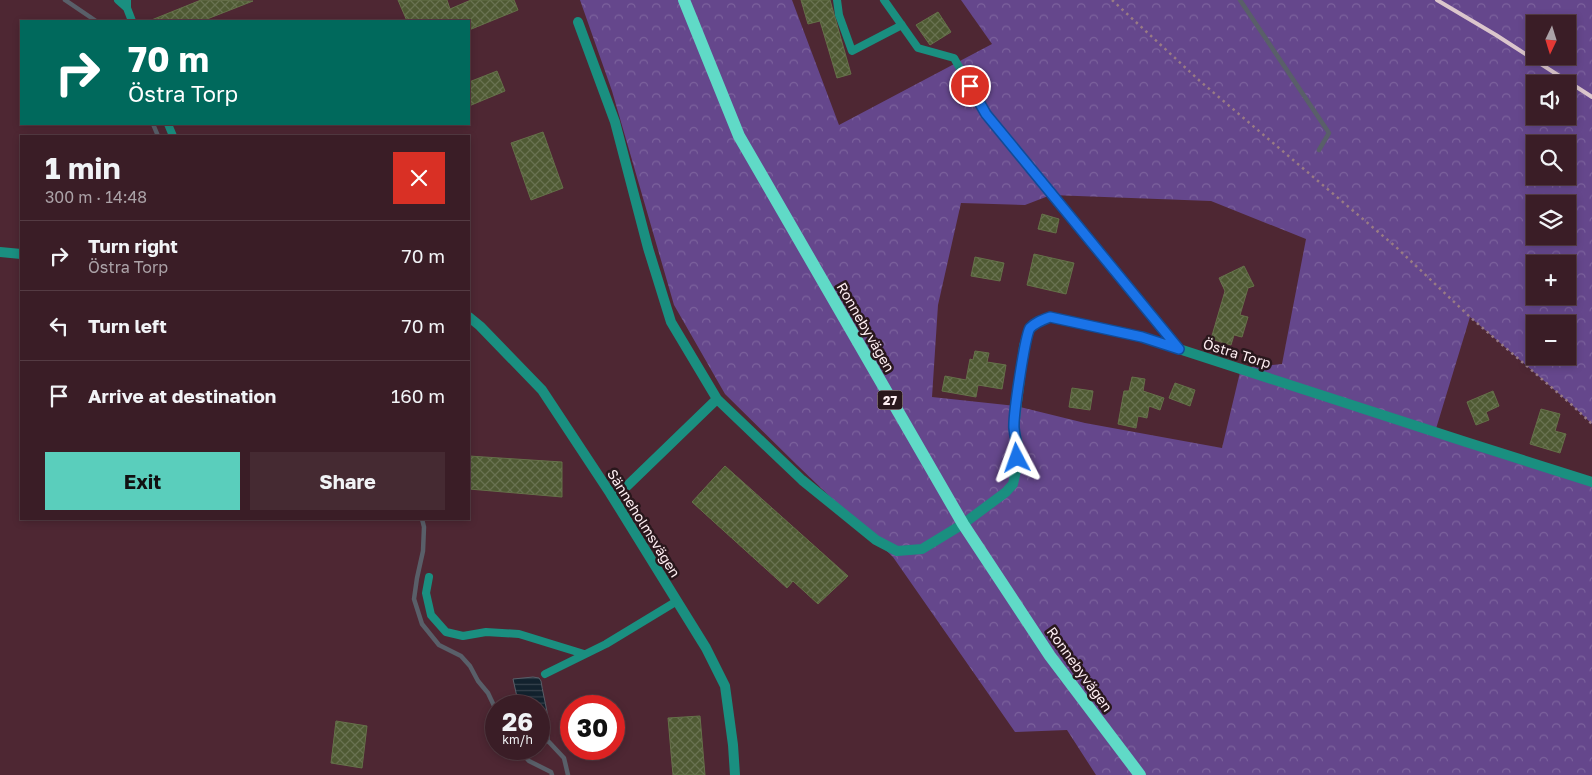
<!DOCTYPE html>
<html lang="en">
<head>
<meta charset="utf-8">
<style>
  :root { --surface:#3a1d26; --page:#452a32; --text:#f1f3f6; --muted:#aba2a7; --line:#543b43; --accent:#5acebc }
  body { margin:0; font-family:"Golos Text",sans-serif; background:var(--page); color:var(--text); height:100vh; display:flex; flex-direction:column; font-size:19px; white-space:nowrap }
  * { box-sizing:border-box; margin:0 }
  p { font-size:16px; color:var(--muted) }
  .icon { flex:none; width:28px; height:28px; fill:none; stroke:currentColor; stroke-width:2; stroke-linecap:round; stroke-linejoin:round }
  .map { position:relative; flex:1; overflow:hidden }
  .sheet { position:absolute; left:20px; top:135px; width:450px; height:385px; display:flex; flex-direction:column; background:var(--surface); border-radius:0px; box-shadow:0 2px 8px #0003,0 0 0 1px var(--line) }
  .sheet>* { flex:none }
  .banner { position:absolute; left:20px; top:20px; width:450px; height:105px; border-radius:0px; box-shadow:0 2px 8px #0003,0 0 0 1px var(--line); background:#00695c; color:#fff; overflow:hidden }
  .needle { width:32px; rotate:184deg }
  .buttons { position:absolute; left:1526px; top:15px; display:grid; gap:10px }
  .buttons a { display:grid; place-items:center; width:50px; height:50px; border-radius:0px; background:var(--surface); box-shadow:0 2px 8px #0003,0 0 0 1px var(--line); font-size:25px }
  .speed { position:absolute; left:485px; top:695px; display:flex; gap:10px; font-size:25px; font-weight:700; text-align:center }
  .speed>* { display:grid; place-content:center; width:65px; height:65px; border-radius:50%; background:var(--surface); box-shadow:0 2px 8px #0003,0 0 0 1px var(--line); line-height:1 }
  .speed small { font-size:12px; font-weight:400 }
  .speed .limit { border:8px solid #d22; background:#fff; color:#111 }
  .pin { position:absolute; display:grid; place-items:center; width:42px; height:42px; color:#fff; margin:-21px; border:2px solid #fff; border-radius:50%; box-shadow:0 1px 5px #0007 }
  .me { position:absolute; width:55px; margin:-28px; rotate:356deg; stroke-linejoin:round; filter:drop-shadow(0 0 4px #0008) }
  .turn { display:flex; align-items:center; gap:18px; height:105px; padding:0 25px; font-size:22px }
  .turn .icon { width:65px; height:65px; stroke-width:2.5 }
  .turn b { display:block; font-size:35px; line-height:42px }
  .round { display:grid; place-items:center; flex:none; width:52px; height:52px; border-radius:0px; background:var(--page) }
  .headline { display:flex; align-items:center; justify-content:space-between; height:85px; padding:0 25px }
  h1 { font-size:30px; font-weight:700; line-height:38px }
  .action { display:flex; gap:10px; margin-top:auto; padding:10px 25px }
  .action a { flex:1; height:58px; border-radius:0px; background:var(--accent); color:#111; font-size:20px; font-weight:700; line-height:58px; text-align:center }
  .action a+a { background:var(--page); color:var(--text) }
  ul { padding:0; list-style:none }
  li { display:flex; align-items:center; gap:15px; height:70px; padding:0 25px; border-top:1px solid var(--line) }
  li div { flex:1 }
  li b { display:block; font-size:19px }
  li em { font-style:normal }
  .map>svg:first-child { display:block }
</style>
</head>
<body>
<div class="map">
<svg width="1592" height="775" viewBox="0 0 1592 775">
  <defs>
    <pattern id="forest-crowns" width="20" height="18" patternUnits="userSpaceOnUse" patternTransform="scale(1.25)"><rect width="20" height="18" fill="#65478c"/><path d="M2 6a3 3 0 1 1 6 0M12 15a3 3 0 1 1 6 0" fill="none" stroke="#7c629d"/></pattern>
    <pattern id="water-rules" width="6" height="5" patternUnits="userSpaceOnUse" patternTransform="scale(1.25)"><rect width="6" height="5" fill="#12222e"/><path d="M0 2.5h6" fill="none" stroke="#36424d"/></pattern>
    <pattern id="building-cross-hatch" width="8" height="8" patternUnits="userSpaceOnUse" patternTransform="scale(1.25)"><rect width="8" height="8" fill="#4f5a33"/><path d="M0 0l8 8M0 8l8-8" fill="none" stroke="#697251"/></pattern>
  </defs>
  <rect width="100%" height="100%" fill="#4e2733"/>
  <path fill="url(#forest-crowns)" fill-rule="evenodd" d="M580 0H792L839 125 992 44 961 0H1592V424L1572 405 1470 317 1435 432 1592 482V775H1096L1067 730 1015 732 893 557 797 465 725 394 674 305 612 91ZM1535 24H1568V56H1535ZM1535 84H1568V116H1535ZM1535 144H1568V176H1535ZM1051 195 1211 201 1306 239 1282 364 1241 368 1222 448 1085 423 1016 406 932 397 938 305 961 203 1025 205ZM1535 204H1568V236H1535ZM1535 264H1568V296H1535ZM1535 324H1568V356H1535Z"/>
  <path fill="url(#water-rules)" stroke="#595f69" d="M533 677 539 678 541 681C544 701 551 721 549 742L543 746 539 744V706H519L513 679Z"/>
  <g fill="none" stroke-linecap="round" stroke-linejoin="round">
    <path stroke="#595f69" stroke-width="4.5" d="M65 0 96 21
      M1240 0 1329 133 1319 150
      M153 124 158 136
      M422 519 424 527 423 551 417 578 414 599 422 624 439 645 461 656 470 666 478 681 488 693 496 710
      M549 742 564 758 568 775
      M518 749 529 761 551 772 552 775"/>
  </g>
  <path fill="url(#building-cross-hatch)" stroke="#657049" d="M201 0 253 1 202 21H149Z
    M398 0H447L450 9 471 0H514L518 10 469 30V21H407Z
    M801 0H830L851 74 837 78 820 21 808 24Z
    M938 12 951 32 930 45 916 25Z
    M497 71 505 91 469 106V82Z
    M543 132 563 188 531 200 511 143Z
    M1042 214 1059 219 1056 233 1038 229Z
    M1034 254 1074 263 1066 294 1027 285Z
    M975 257 1004 263 1000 281 971 276Z
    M1244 266 1254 286 1248 288 1240 315 1248 317 1242 337 1234 335 1231 345 1211 339 1225 291 1219 278Z
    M975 351 989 353 987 362 1006 365 1002 389 978 385 976 397 942 391 945 376 966 380 970 359 973 360Z
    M1132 377 1145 379 1143 391 1164 398 1160 410 1149 406 1147 418 1138 416 1136 428 1118 424 1124 391H1129Z
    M1175 383 1195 390 1190 406 1169 398Z
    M1072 388 1093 391 1090 410 1069 407Z
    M1493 391 1499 406 1486 412 1489 420 1476 425 1467 402Z
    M1541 409 1560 414 1555 431 1566 434 1560 453 1530 444Z
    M469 456 562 462V497L469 489Z
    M725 466 848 576 818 604 793 581 787 588 692 502Z
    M700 716 705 775H673L668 718Z
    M336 721 367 726 362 768 331 763Z"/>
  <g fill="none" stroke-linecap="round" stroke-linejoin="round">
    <path stroke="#997b84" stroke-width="2.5" stroke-dasharray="2.5 4" stroke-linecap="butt" d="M1112 0 1201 82 1396 247 1470 317 1572 405 1592 424"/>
    <path stroke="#1a8f80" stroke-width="8" d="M118 0 127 8
      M127 0V8L132 21
      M837 0 839 15 852 51 902 25
      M884 0 918 48 954 58 986 114 1179 349
      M168 124 173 136
      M429 577 426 593 431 615 446 632 463 636 486 632 519 634 584 654
      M545 674 606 644 677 601"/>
    <path stroke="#1a8f80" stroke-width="10" d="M578 22 615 122 648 248 671 322 717 399 802 480 876 540 897 551 922 549 963 524 1006 492 1013 484 1016 471 1018 445 1014 427 1024 346 1029 330 1039 321 1050 317 1142 337 1466 442 1592 482
      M0 252 21 254
      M469 317 480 326 542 390 610 493 706 648 725 686 733 745 735 775
      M610 493 627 486 717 399"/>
    <path stroke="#60dac7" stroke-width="12" d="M684 0 739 136 963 524 1050 656 1140 775"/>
    <path stroke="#dbc6cc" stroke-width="4" d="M1437 0 1496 35 1592 97"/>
  </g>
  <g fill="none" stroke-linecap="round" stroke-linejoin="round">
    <defs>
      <path id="route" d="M970 86 986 114 1179 349 1142 337 1050 317C1042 320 1036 322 1030 328 1025 336 1013 416 1014 428 1015 439 1018 446 1017 458"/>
    </defs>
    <use href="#route" stroke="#114b97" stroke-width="12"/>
    <use href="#route" stroke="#1a73e8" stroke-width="9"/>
  </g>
  <g text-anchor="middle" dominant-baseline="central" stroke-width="5" stroke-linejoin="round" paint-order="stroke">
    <rect fill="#29171c" stroke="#beaeb2" stroke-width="1" x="877.5" y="390.5" width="25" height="19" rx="4"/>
    <g font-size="12" font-weight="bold" fill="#feeef2">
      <text x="890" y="400">27</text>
    </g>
    <g font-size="14" fill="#feeef2" stroke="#29171c">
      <text transform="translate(866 327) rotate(60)">Ronnebyvägen</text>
      <text transform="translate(1237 353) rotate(17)">Östra Torp</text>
      <text transform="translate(644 523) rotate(58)">Sänneholmsvägen</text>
      <text transform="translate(1080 669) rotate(54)">Ronnebyvägen</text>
    </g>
  </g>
</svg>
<div class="buttons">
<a><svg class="needle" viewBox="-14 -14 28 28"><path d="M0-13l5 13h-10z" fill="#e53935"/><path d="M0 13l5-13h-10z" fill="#aba2a7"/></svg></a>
<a><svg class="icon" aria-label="sound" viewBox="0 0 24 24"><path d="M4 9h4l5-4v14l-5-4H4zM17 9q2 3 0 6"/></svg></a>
<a><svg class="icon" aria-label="search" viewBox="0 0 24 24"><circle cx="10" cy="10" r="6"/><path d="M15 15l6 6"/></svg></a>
<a><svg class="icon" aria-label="layers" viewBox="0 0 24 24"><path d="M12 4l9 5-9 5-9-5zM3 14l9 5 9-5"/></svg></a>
<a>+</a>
<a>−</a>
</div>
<div class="speed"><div>26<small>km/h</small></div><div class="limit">30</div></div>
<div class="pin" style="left:970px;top:86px;background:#d93025"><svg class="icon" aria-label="arrive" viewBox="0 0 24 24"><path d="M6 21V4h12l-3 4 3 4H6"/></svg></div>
<svg class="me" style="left:1017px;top:458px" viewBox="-20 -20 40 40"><path d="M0-17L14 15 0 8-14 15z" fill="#1a73e8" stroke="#fff" stroke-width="4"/></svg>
<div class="banner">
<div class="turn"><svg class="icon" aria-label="right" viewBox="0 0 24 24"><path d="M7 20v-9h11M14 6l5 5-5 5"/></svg><div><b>70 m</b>Östra Torp</div></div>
</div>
<section class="sheet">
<div class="headline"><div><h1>1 min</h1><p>300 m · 14:48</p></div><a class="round" style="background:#d93025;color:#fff"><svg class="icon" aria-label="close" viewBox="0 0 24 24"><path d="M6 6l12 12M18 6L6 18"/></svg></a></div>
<ul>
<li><svg class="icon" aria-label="right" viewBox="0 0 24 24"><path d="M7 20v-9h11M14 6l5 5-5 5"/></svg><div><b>Turn right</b><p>Östra Torp</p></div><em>70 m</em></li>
<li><svg class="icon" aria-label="left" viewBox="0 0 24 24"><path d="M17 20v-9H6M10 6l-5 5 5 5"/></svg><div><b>Turn left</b></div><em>70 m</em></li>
<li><svg class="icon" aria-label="arrive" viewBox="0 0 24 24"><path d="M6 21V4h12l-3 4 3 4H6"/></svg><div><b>Arrive at destination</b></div><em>160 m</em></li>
</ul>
<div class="action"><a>Exit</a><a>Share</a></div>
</section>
</div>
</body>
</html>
